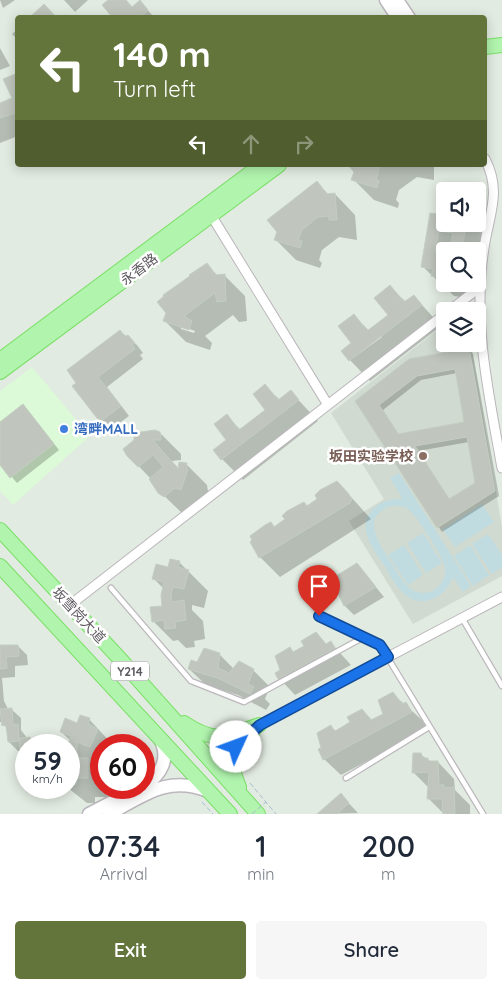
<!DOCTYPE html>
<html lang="en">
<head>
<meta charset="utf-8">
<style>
  :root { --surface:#fff; --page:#f6f6f7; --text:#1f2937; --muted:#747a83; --accent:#63753b }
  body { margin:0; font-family:Quicksand,"Noto Sans SC",sans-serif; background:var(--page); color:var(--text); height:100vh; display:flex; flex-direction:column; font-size:19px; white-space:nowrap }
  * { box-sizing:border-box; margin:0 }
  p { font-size:16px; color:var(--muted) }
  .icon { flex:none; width:28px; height:28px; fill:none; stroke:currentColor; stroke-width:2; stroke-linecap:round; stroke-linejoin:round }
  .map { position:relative; height:814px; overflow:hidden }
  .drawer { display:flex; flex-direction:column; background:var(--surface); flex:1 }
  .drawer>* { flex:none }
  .hud { position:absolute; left:15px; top:15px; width:472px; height:152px; border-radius:5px; box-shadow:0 2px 12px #0003; background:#63753b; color:#fff; overflow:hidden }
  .buttons { position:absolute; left:436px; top:182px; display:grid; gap:10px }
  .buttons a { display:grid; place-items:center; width:50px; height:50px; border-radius:5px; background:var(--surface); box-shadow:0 2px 12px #0003; font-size:25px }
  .speed { position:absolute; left:15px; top:734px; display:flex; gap:10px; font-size:25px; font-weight:700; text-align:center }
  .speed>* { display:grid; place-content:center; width:65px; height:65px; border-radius:50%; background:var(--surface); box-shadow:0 2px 12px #0003; line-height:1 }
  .speed small { font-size:12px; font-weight:400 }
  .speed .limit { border:8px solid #d22; background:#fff; color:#111 }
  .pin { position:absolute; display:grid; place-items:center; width:42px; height:42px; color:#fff; margin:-51px -21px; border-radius:50% 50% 50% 0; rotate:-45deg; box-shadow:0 0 5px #0007 }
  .pin .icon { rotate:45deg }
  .me { position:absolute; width:55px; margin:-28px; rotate:47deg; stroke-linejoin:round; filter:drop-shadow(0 0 4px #0008) }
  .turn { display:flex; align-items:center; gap:18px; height:105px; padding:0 15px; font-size:22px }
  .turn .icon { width:65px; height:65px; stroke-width:2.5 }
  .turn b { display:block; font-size:35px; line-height:42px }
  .lanes { display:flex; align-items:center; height:48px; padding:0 15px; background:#0003; justify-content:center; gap:25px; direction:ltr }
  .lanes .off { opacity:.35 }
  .eta { display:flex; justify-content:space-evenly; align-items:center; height:85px; text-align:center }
  .eta b { font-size:30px; font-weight:600; line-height:35px }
  .action { display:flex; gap:10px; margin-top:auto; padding:10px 15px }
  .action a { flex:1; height:58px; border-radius:5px; background:var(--accent); color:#fff; font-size:20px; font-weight:600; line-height:58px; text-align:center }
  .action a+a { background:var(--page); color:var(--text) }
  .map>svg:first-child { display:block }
</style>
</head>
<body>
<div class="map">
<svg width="502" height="814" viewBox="0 0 502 814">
  <rect width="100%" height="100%" fill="#e2ebe1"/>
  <path fill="#dcf9d8" d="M32 367 90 436 13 505 0 491V391Z"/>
  <path fill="#d1dad0" d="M445 324V344H471L502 527V576L413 624 349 521 384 499 331 413Z"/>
  <path fill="#c0dce0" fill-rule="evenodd" d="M399 473 471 586 463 592 453 577C446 597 423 610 404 594 396 587 390 575 384 565 378 556 370 546 367 535 360 512 382 497 403 499L390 478ZM391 506C396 506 402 506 407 508 416 514 444 558 445 568 446 578 441 586 433 591 427 593 420 594 414 591 404 586 398 573 392 564 381 546 358 517 391 506Z
    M482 504 494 522 455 547 443 529Z
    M423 533 442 563 426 573 407 543Z
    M488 534 502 555V567L492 574 472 544Z
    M404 545 423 575 408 585 388 555Z
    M470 545 489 575 473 586 454 556Z"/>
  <path fill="#0003" fill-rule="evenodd" d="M0 0H15L3 8Z
    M64 0H88L75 12Z
    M110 0H125L133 8 140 2 155 18H115Z
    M18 29V40L12 34Z
    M0 48 10 66 0 70Z
    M18 74V136L0 143V105L13 99Z
    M350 165H434V180L417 177 399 190 396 200 399 203 398 208 374 200 353 179 355 172Z
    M317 183 329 195 335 194 355 215 357 240 339 237 322 250 319 260 322 263 320 268 296 260 276 240Z
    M443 208 445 224H473L488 239 479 294 467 298 454 296 422 266ZM445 251H478V284H445Z
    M207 265 218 276 224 275 245 296 247 321 239 322 233 315 205 336 212 343 210 350 186 342 165 321ZM181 326 195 331 194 333 181 329Z
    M390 287 406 302 414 296 441 326 370 381 350 360 354 315 369 331 389 315ZM380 335 382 337 360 353V350Z
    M120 331 137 345 143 353 140 355 143 359 107 387 129 416 110 430 74 386Z
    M469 349 473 354 499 496 442 532 357 401ZM457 373 466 423 399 435 383 410 421 380ZM469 442 476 483 450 500 418 451Z
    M265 386 280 400 291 392 318 421 243 480 222 459 228 440 226 416 241 430 267 410Z
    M29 412 59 450 17 483 0 463V424Z
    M160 433 181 454V460L172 461 179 469 186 464 207 485 208 491 202 510 196 508 186 517 151 483V479L128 455Z
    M341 486 371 519 280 577 260 557 254 540 271 524 275 528Z
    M179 562 208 591 204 608 192 605V610L203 621 205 639 194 641 195 647 186 648 178 640 173 641 153 621 164 607V589L153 578Z
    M357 564 384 597 354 615 345 606 332 579Z
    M331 643 351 665 295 695 279 678 282 670 294 653Z
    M18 646 27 655 28 665 15 666V677L2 678 4 701 8 709H11L21 718V730L27 738H30L37 745H26V758L21 751H18L9 742 8 730 2 722H0V658Z
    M219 654 234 669 253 670 270 687 265 699 270 704 266 710 238 695 206 685 189 669Z
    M393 694 422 720 427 729 341 775 324 759 323 748 331 727 336 731 352 722 362 710 373 721 385 715Z
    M89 719 113 745H101V762L96 760V767L101 773V788H107V797H95V803H87L68 788 69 747 71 741 61 732Z
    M420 754 431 762H438L454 779 455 790 470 805V814H444L429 799 428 787 413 772Z
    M341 795 358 813 319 814Z"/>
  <path fill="#c0c6be" stroke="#c3cec1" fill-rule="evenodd" d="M108 0H126L132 7 140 0 148 10 140 18H113L102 5Z
    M44 4 57 18H29Z
    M18 73V112L0 118V103L12 98 3 79Z
    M348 165H380L376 180 379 181 377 188 351 180 354 172Z
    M317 181 327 194 335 193 337 220H329V216L318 217 302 230 298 240 302 241 300 248 274 240 277 232 267 220Z
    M430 213 445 215V224H466L462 251H450L453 233 439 231 435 252 445 254V278L431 276 433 269 421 267Z
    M207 263 216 275 225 274 226 301 217 302 215 293 184 316 192 321 189 330 163 321 166 313 157 302 164 296 163 295 190 276 189 275Z
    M390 285 404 302 414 295 422 305 349 361 341 351 351 343 338 326 354 314 367 331 388 315 374 298Z
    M120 330 125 337 128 335 135 343 132 345 135 349 98 377 121 406 100 422 72 386 76 383 67 370Z
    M469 348 495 491 437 528 355 401 409 359ZM455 369 464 422 398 434 379 405 417 376ZM467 437 475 483 449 499 415 446Z
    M265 384 278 400 291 390 299 400 221 460 213 450 226 440 214 424 227 414 239 430 265 410 253 394Z
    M23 404 54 444 10 478 0 465V422Z
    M155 430 160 432 161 440H153L178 469 179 462 187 463 186 468 188 469 181 490 175 488 164 497 158 493 149 479 163 467 153 455 138 467 127 456 123 449 134 440V433Z
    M337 481 348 493 352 499 350 503 259 558 250 542 252 540 250 536 265 525 271 522 274 527 285 519 282 516 287 511 304 502 307 506 317 499 315 495 320 490Z
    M170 559 180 561 178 567 189 570 184 589 173 587 171 594 172 602 184 600 186 620 175 622 176 628 165 629 164 620 152 622 150 607 162 606 161 595 164 582 152 579 156 564 168 567Z
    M357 563 376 587 344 606 331 579Z
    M316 632 326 644 331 641 335 648 278 679 275 673 280 670 275 656 290 647 293 652 304 646 301 641Z
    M0 645H18L19 656 6 657 7 668 0 669Z
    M204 648 220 653 218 668 229 673 239 661 254 669 248 684 254 687 250 694 220 679 188 669 191 660 197 662Z
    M393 692 402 704 406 702 412 712 323 760 318 749 321 748 317 733 331 725 334 731 337 730 350 722 347 717 362 709 371 720 383 714 378 700Z
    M12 708 13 725 18 724 19 741 8 742 6 725 2 726 0 709Z
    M80 715 90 718 88 724 98 729 90 747 77 742V758H88V778H76V784H69V742L71 736 60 732 65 718 77 723Z
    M30 737 31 745H26V765H21L19 738Z
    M413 753H421L423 758H428V761H438L439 785H444V788L454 787 455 814H443L442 799H427L429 772 412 773Z
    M341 793 349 803 337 814H317Z"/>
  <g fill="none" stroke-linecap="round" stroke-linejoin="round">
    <defs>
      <path id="lane" d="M111 588 191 681 244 702 364 637
        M319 616 380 645 483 814
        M462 618 502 686
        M346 778 429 727"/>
      <path id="street" d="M485 159C502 192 489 214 484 248 472 322 489 395 502 468
        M211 215 328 405
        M449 311 480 287
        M70 605 445 314
        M259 725 502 597"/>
      <path id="secondary" d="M386 0 398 18
        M397 0 409 18
        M144 785C162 775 170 758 160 739
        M89 814 139 788
        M109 814C144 795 168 775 208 791"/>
      <path id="primary" d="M485 47 502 45
        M0 360 261 165
        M0 372 279 165
        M0 530 120 659 258 814
        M0 566 230 814
        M184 723C215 744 226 737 259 725
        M239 787C227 759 231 750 253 731"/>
    </defs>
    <use href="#lane" stroke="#bbb7bc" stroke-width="7"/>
    <use href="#street" stroke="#bbb7bc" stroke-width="11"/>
    <use href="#secondary" stroke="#bcb7be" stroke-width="15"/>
    <use href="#primary" stroke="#7adf66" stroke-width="16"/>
    <path stroke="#a4bece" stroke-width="1" stroke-dasharray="5 2.5" stroke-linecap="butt" d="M250 783 276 814
      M202 802 213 814"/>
    <use href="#lane" stroke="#fff" stroke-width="4.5"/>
    <use href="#street" stroke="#fff" stroke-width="9"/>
    <use href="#secondary" stroke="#fff" stroke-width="12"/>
    <use href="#primary" stroke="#b0f4ad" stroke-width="14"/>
    <path stroke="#a4bece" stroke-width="1" stroke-dasharray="5 2.5" stroke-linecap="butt" d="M252 814 266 802"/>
  </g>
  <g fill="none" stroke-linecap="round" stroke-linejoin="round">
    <defs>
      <path id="route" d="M236 747 260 725 388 657 380 645 319 616"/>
    </defs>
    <use href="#route" stroke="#114b97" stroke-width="12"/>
    <use href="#route" stroke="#1a73e8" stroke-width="9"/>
  </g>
  <circle fill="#3f7fe0" stroke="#fff" stroke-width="2" cx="64" cy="429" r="5"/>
  <circle fill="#8d6e63" stroke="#fff" stroke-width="2" cx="423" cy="456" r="5"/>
  <g text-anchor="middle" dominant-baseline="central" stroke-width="5" stroke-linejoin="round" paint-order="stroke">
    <rect fill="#fff" stroke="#8e8c90" stroke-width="1" x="111" y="661.5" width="38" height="19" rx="4"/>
    <g font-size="12" font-weight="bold" fill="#5e5a60">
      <text x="130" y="671">Y214</text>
    </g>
    <g font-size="14" fill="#5e5a60" stroke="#fff">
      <text transform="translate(139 269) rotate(-37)">永香路</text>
      <text transform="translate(79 615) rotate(47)">坂雪岗大道</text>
    </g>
    <g font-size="14" font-weight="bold" fill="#366cbe" stroke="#fff" text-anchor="start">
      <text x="74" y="429">湾畔MALL</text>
    </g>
    <g font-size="14" font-weight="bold" fill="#785e54" stroke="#fff" text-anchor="end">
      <text x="413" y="456">坂田实验学校</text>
    </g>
  </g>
</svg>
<div class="buttons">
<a><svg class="icon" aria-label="sound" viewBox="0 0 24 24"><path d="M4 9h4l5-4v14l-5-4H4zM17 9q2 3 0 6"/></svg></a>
<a><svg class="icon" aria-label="search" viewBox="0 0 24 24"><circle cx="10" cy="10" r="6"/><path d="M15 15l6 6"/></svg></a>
<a><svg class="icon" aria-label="layers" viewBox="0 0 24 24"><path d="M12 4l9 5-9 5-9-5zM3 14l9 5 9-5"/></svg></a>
</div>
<div class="speed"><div>59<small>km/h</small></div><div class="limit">60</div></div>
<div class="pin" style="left:319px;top:616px;background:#d93025"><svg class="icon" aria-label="arrive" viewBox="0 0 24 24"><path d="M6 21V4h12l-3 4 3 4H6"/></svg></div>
<svg class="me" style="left:236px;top:747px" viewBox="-20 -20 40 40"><circle r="19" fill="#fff"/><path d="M0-13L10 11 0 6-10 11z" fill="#1a73e8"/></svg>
<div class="hud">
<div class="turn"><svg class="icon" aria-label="left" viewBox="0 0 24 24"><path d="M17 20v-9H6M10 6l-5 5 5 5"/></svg><div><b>140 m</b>Turn left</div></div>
<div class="lanes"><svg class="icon" aria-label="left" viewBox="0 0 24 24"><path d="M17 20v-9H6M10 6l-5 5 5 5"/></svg><svg class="icon off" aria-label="ahead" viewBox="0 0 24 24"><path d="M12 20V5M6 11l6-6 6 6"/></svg><svg class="icon off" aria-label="right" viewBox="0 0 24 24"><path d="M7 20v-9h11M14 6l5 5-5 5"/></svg></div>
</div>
</div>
<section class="drawer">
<div class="eta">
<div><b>07:34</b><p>Arrival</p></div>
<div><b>1</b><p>min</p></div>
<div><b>200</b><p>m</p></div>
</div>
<div class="action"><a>Exit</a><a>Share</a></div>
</section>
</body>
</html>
